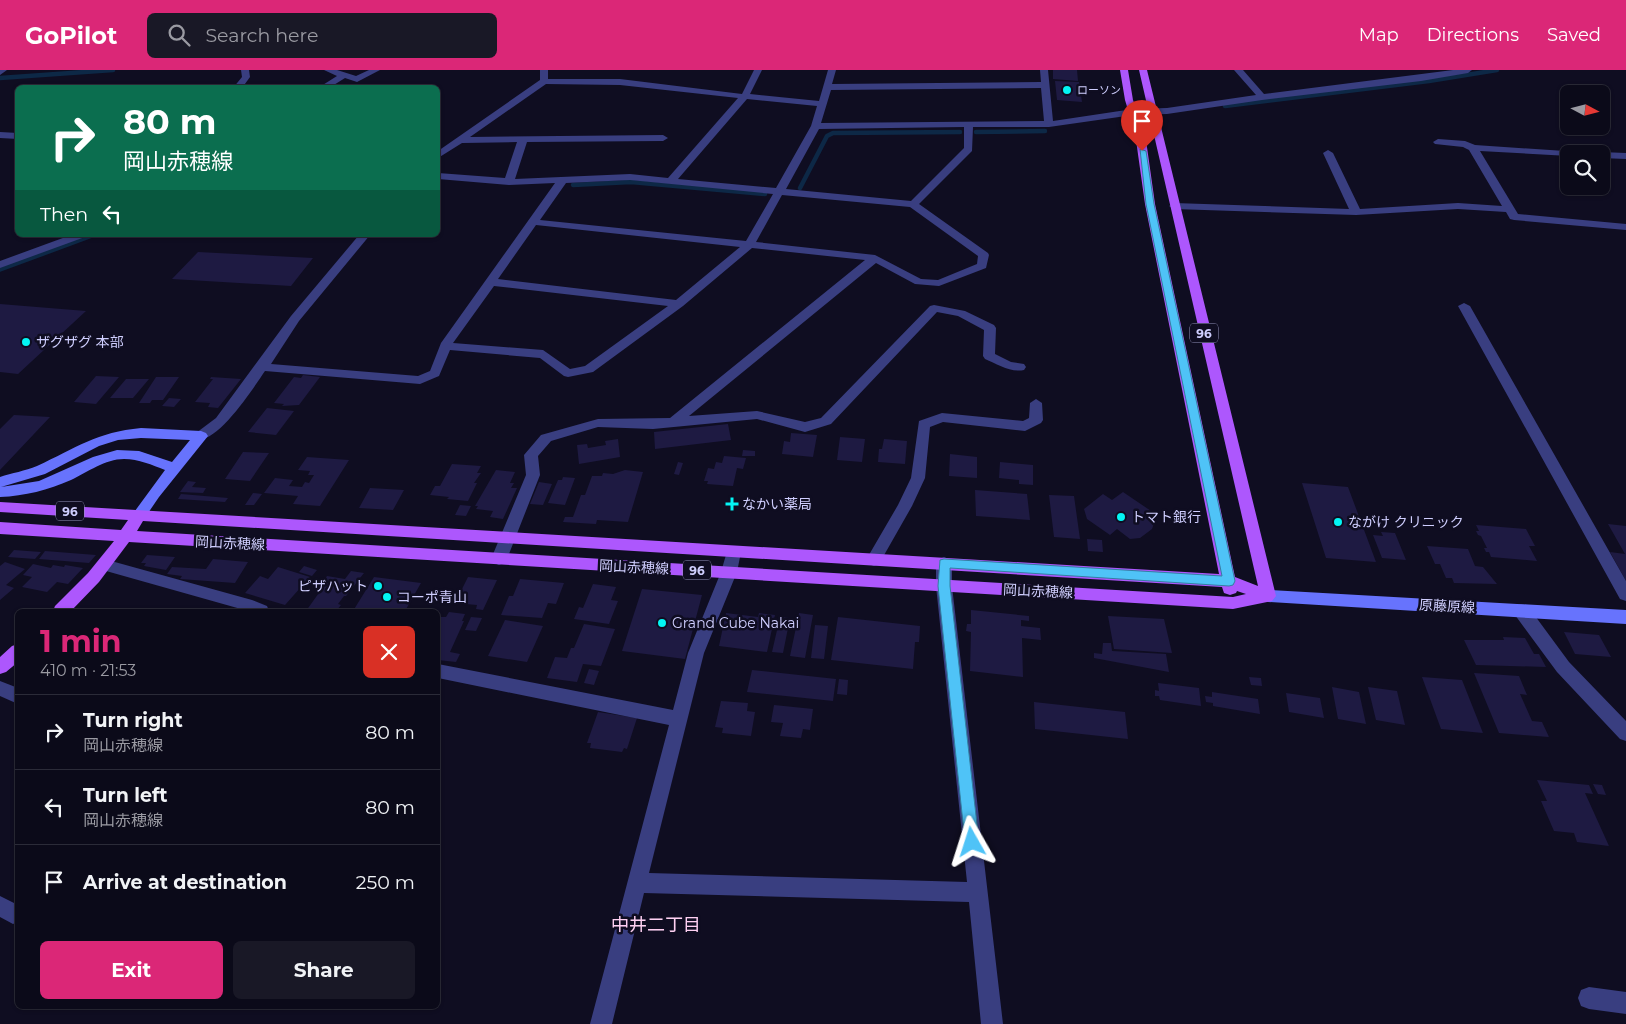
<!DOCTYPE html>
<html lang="en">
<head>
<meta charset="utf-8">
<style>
  :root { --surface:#0b0a19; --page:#191826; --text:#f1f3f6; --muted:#9a9aa2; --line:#2b2b38; --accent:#db2777 }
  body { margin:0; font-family:Montserrat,"Noto Sans JP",sans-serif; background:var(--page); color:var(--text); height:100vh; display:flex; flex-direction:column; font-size:19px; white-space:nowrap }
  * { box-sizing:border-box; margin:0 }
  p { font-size:16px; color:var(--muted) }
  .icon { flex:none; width:28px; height:28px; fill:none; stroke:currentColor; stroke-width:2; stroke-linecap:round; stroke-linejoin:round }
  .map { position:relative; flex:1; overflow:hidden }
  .side { position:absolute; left:15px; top:539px; width:425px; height:400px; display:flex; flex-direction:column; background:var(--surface); border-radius:8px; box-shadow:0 1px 4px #0004,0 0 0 1px var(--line) }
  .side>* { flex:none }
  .hud { position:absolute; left:15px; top:15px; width:425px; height:152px; border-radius:8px; box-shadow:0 1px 4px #0004,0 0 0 1px var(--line); background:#0b6e4f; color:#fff; overflow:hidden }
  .needle { width:32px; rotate:97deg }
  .controls { position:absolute; left:1560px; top:15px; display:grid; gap:10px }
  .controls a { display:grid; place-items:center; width:50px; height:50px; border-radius:8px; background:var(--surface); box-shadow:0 1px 4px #0004,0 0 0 1px var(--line); font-size:25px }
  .pin { position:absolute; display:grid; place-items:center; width:42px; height:42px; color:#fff; margin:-51px -21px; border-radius:50% 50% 50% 0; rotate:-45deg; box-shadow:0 0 5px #0007 }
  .pin .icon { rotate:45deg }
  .me { position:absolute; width:55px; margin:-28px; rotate:354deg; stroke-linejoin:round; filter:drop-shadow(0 0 4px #0008) }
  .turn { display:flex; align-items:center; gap:18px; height:105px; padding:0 25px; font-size:22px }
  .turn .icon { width:65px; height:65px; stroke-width:2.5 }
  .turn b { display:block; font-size:35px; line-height:42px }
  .then { display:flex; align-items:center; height:48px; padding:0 25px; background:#0003; gap:10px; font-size:19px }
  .round { display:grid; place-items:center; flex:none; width:52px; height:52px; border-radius:8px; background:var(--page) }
  .overview { display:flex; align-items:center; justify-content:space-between; height:85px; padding:0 25px }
  h1 { font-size:30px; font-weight:700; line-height:38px; color:var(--accent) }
  .action { display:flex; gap:10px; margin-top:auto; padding:10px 25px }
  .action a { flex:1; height:58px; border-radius:8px; background:var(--accent); color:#fff; font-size:20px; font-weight:700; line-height:58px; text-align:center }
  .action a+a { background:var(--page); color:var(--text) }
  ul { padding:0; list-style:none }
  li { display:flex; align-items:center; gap:15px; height:75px; padding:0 25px; border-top:1px solid var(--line) }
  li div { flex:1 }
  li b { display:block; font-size:19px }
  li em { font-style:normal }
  header { display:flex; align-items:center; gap:30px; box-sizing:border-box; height:70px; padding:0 25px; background:var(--accent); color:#fff }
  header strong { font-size:24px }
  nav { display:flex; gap:28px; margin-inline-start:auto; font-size:18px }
  .search { width:350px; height:45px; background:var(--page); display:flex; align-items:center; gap:12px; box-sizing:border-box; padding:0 18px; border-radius:8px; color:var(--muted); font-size:19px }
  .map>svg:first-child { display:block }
</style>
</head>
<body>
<header>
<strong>GoPilot</strong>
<div class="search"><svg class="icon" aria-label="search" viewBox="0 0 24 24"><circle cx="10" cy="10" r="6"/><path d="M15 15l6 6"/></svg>Search here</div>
<nav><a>Map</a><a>Directions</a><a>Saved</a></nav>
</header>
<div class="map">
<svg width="1626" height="954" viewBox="0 0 1626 954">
  <rect width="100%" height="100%" fill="#0f0d21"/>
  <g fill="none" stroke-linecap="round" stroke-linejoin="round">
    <path stroke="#0d2846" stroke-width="4.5" d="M0 8 113 0
      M1225 36 1429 11 1497 0
      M976 62 1045 61
      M573 115 631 112 765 124
      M800 118 827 66 833 63 960 62"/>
    <path stroke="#0d2846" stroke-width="5.5" d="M0 199 92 165"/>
  </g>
  <path fill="#1e1a42" d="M1053 0H1077L1078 11 1053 9Z
    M1055 11 1079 12 1082 32 1057 30Z
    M198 182 313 188 291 216 172 209Z
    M0 234 86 241 18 304 0 302Z
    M303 305 320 307 299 335 282 336 284 334 274 333 294 307 301 308Z
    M96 306 119 307 96 334 74 332Z
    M156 307H179L163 330H152L150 333H139Z
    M211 307 241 309 218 338 208 337 210 333 195 332 213 309H210Z
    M126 309H149L133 328H110Z
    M169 328 181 329 174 337 162 336Z
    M267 338 294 341 276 365 248 362Z
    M14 345 50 347 0 400V359Z
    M728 354 731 370 655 379 654 362Z
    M791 363 817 365 813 387 782 384 784 371 790 372Z
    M840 367 865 369 862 392 837 390Z
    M618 369 620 387 579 394 577 375 587 374 588 378 606 375 605 371Z
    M884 369 907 371 905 394 878 392 879 379H882Z
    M743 380 755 381V386H742Z
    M243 382 269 383 250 411 225 409Z
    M950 384 977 387V408L949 406Z
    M724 386 746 388 743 399 737 398 733 416 707 414 708 411H704L708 398 714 399 716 392 722 393Z
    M307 387 349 390 320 436 293 434 298 426 264 423 275 408 293 410 289 416 302 417 305 412 309 413 314 405H308L310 401 298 400Z
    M678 392 683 393 679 405 674 404Z
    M1000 392 1033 395V415L1019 414V410L999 408Z
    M452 394 481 396 477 403H481L474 413H477L468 431 447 429 449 427 430 425 435 416H440Z
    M496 400 515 402 510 413H514L511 418H517L503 449 490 447 493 441 476 439 478 436H475Z
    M625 400 643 402 628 452 597 450 596 454 563 452 565 447H573L581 425H585L592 406H602L603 403 613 404Z
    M563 407 575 408 565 435 548 433 558 410H562Z
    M188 411 196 412 192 417 206 418 203 423 180 422Z
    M539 412 552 414 543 435 530 434Z
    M1302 413 1348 417 1376 492 1326 488Z
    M370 418 404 420 393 440 359 438Z
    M975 420 1027 424 1030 450 976 446Z
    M1123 422 1157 445 1152 459 1140 468 1130 469 1117 459 1110 465 1087 449 1084 439 1103 424 1112 430Z
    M253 423 262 424 254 435H245Z
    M181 424 228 428 225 432 178 429Z
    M1049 425 1074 426 1080 469 1054 467Z
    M460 435 471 436 466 446 455 445Z
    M1608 454 1626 456V511L1610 482 1625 484Z
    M1476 455 1526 459 1535 476H1529L1537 491 1491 487 1489 482H1486L1484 478H1487L1481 466 1478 465 1476 461H1479Z
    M1381 462 1395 463 1406 490 1382 488 1373 465 1383 466Z
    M1087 469 1102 470 1103 482 1088 481Z
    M1427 476 1468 479 1475 496 1483 497 1497 514 1454 513 1452 508H1446L1440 494H1435Z
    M14 480 41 482 35 489 8 487Z
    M45 481 96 485 89 493 39 489Z
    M147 485 175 487 166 500 144 496 146 493H141Z
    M213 489 248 492 235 513 180 509 182 506 167 504 172 497 206 499Z
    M5 492 25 499 6 515 14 518 0 530V496Z
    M33 494 51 498 53 495 64 497 65 495 83 498 68 514 57 512 47 522 22 517 32 507 23 505Z
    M304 496 317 500 312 506 299 502Z
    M278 497 310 507 285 535 245 523 260 506 268 509Z
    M351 501 364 503 346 526H344L338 534 341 535 336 541H306L321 520 318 519 327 506 345 509Z
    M374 507 421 513 405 541H353Z
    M468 507 497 510 483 540 476 539 477 535 455 533Z
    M520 509 564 513 556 534 548 533 542 548 501 545 509 526H513Z
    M593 514 616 517 611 530 618 531 609 554 574 549 579 537 583 538Z
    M642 519 702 525 685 589 622 581Z
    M971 540 1029 546V551L1021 550V556L1040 558 1041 570 1022 568 1023 607 970 601 971 562 966 561 967 554H971Z
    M449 542 465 544 462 551H464L450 582 460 584 456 592 438 590 439 576H438V550L439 547H446Z
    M726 543 758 547 759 543 775 545 767 582 719 576Z
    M799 543 813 545 805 588 790 586Z
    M1108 546 1164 549 1172 583 1114 579Z
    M471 547 482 548 476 561 465 560Z
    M780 547 790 548 783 583 772 582Z
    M838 547 920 556 919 572H915L913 599 831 590Z
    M505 550 543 556 527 592 488 586Z
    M584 554 615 559 601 596 583 594 577 612 547 608 555 587 567 588 571 578H574Z
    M815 555 828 556 824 589 811 588Z
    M1564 562 1599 565 1611 587 1575 584Z
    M1503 567 1525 568 1534 584H1539L1546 597 1476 595 1464 570H1504Z
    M1103 573H1111L1112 581 1166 584 1169 602 1094 588V583L1102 584Z
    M589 599 599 601 594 615 584 613Z
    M752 600 836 609 833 631 747 622Z
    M1474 603 1519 606 1527 625 1520 624 1532 651 1542 652 1549 667 1499 663Z
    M1249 607 1261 608 1262 616 1251 615Z
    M1422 607 1462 610 1483 663 1441 659Z
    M839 609 848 610 847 625 837 624Z
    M1158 613 1199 618 1201 636 1160 630 1159 626H1155V620L1159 621Z
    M1332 617 1359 622 1366 654 1338 649Z
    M1368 617 1397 621 1405 655 1376 650Z
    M1212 622 1258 629 1260 644 1213 636V633L1206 632 1205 626 1212 627Z
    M1286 623 1320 628 1324 648 1289 642Z
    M721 631 748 633 747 641 755 642 751 666 722 663 723 658 715 657Z
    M1034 632 1125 642 1128 669 1035 659Z
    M774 635 813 639 810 660 803 659 801 668 780 666 783 653 771 652Z
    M598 642 637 648 627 679 624 678 622 682 590 678 591 673H587Z
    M1537 710 1589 715 1593 724 1585 723 1609 776 1577 772 1574 763 1554 761 1541 731H1547Z
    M1593 714 1602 715 1606 725 1598 724Z"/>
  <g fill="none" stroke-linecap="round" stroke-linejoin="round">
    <path fill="#393e80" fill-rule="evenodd" d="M0 0H7L0 5Z
      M241 0H249L250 7 242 18H233L242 7Z
      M324 0H337L356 6 369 0H380L357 12 345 8 329 18H318L337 6Z
      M540 0H548V9H620L742 24 754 0H762L750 24 819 31 828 0H836L832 14 1041 12 1040 0H1048L1053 51 1133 39 1167 38 1256 25 1234 0H1243L1264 24 1453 0H1472L1468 3 1421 11 1262 30 1167 44 1133 45 1049 57H973L972 81 919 134 988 183 989 185 986 198 939 216 915 214 876 193 689 346 757 341 805 352 821 348 930 236 934 235 965 241 994 255 996 258 995 284 1011 292 1024 294 1026 297 1024 300C1011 303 997 294 985 289L983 286 984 260 958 246 937 242 831 354 805 362 757 349 653 359 598 357 551 371 538 386 540 405 507 489 504 493 499 495 494 493 491 489 526 405 524 385 541 365 598 349 670 348 865 190 752 178 683 236 593 302 568 307 564 306 540 288 450 280 439 306 420 314 265 301C254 317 217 375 196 369L194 366 196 363 216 348 291 246 359 165H370L299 251 271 294 418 306 430 301 441 273 555 113 509 115 438 109V103L505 108 517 72 462 73 438 88V81L540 10ZM546 14 620 15 738 28 668 108 630 104 515 109 527 72 663 71 668 68 663 65 470 67ZM1041 18 1044 51 821 53 831 20ZM747 29 817 36 811 56 776 118 678 109ZM964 57V78L911 131 786 119 819 59ZM630 110 773 124 746 171 540 150 566 113ZM782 125 910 137 978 186 977 194 938 210 921 209 875 185 756 172ZM536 155 740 177 676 230 498 209ZM494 216 668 236 585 296 570 299 543 280 453 273Z
      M0 62 18 63V69L0 68Z
      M1438 69 1465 71 1475 75 1580 82 1582 84H1569V86L1480 81 1518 144 1626 154V160L1514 150 1510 149 1506 142 1458 139 1356 145 1174 139 1169 136 1174 133 1349 139 1323 83 1328 80 1333 83 1360 139 1458 133 1502 136 1469 80 1463 77 1435 74 1433 72Z
      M1601 82 1626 83V89L1601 88V84H1597Z
      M71 165H86L85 167 0 198V191Z
      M1464 233 1470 236 1626 511V531L1620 529 1458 236Z
      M1036 329 1042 333 1043 350 1041 353 1025 361 943 352 930 357 925 408 912 436 879 494 874 496 869 494 866 490 898 435 911 408 919 351 942 343 1023 351 1029 348 1030 333Z
      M733 476 738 478 741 482 737 502 704 583 649 803 967 812 936 516V493L939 489 944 487 949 489 952 493V516L1003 954H981L969 832 644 823 612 954H590L669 655 438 608V594L673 640 688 583 721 502 728 478Z
      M104 489 252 530 267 536 269 541H248L99 499 96 495 99 491Z
      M1521 534 1527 535 1569 592 1626 651V671L1620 669 1557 602 1515 545 1513 540 1515 535Z
      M0 611 18 618V634L0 626Z
      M0 826 18 835V852L13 854 0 847Z
      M1589 917 1626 922V944L1589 939 1581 936 1578 928 1581 920Z"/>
    <path fill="#6773fd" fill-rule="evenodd" d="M141 358 201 361 206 363 208 366 159 427 144 449 139 450 134 449 132 445 165 400C152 395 139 389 124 389 105 389 88 402 71 410 48 420 25 426 0 427V407C12 403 25 401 37 396 76 378 97 362 141 358ZM141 368 190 370 172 392 139 381 117 380 93 387 39 411 1 417 45 404 99 376 118 370Z
      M1268 520 1626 540V554L1268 532 1262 530 1260 526 1262 522Z"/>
    <path fill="#ad57fd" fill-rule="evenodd" d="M1120 0H1128L1133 30 1145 63 1155 134 1235 507 1258 516 1139 0H1147L1276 526 1272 531 1233 539 129 472 99 512 71 541H53L55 536 88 503 114 471 0 464V452L121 460 128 450 0 442V432L1219 504 1145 134 1135 63 1125 30ZM143 451 1222 517 1224 523 1230 525 1236 523 1237 521 1246 524 1233 527 137 461Z
      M18 574V592L6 602 0 604V587L12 576Z"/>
  </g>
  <path fill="#4fc3f7" stroke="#337fa1" d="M1140 79 1146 81 1154 134 1235 511 1233 515 1229 516 950 498V516L979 772 977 777 972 779 967 777 965 772 938 516 940 490 944 489 1222 506 1146 134Z"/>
  <g fill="#03f5f4" stroke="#0f0d21" stroke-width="2">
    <circle cx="1067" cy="20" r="5"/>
    <circle cx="26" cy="272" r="5"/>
    <path d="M729.5 426.5h5v5h5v5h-5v5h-5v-5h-5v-5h5z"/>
    <circle cx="1121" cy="447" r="5"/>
    <circle cx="1338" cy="452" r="5"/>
    <circle cx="378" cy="516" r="5"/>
    <circle cx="387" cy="527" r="5"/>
    <circle cx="662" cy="553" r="5"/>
  </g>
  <g text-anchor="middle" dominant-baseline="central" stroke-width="5" stroke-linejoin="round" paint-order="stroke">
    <g font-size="11" fill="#cfcefe" stroke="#0f0d21" text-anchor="start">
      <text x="1077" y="20">ローソン</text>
    </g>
    <g fill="#0f0d21" stroke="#9594bc" stroke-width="1">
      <rect x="1190" y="253.5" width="28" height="19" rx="4"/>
      <rect x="56" y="431.5" width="28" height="19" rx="4"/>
      <rect x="683" y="490.5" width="28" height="19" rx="4"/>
    </g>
    <g font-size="12" font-weight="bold" fill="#cfcefe">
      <text x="1204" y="263">96</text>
      <text x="70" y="441">96</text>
      <text x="697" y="500">96</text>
    </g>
    <g font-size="14" fill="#cfcefe" stroke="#0f0d21" text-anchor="start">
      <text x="36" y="272">ザグザグ 本部</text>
      <text x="742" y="434">なかい薬局</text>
      <text x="1131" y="447">トマト銀行</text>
      <text x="1348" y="452">ながけ クリニック</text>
      <text x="368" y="516" text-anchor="end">ピザハット</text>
      <text x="397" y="527">コーポ青山</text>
      <text x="672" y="553">Grand Cube Nakai</text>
    </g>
    <g font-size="14" fill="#cfcefe" stroke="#0f0d21">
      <text transform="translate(230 473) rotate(3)">岡山赤穂線</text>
      <text transform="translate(634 497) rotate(3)">岡山赤穂線</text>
      <text transform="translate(1038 521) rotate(3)">岡山赤穂線</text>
      <text transform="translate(1447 536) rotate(3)">原藤原線</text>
    </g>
    <g font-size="18" fill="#fed0f2" stroke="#0f0d21">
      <text x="656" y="855">中井二丁目</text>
    </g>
  </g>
</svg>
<div class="controls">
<a><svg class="needle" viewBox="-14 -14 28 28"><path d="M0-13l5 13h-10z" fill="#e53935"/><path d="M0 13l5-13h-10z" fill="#9a9aa2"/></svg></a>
<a><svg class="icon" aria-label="search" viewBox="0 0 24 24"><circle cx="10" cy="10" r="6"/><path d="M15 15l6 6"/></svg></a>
</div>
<div class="pin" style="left:1142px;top:81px;background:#d93025"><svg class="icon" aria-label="arrive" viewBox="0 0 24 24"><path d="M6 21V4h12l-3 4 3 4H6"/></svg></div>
<svg class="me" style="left:972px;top:772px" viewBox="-20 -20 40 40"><path d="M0-17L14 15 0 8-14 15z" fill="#4fc3f7" stroke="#fff" stroke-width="4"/></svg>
<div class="hud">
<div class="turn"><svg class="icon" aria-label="right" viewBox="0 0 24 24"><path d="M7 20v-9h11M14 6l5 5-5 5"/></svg><div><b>80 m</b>岡山赤穂線</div></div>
<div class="then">Then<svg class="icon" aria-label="left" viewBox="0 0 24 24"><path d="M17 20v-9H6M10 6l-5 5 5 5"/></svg></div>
</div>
<section class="side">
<div class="overview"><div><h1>1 min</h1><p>410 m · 21:53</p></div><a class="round" style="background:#d93025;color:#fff"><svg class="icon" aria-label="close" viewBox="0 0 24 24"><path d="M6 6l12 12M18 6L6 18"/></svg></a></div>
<ul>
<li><svg class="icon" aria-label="right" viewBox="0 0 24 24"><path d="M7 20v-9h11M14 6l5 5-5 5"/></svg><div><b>Turn right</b><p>岡山赤穂線</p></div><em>80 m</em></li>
<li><svg class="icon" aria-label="left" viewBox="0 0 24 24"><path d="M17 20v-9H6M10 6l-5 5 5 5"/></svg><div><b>Turn left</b><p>岡山赤穂線</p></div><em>80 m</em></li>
<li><svg class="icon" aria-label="arrive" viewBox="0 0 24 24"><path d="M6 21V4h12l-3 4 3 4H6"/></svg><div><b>Arrive at destination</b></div><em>250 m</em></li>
</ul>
<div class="action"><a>Exit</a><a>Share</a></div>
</section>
</div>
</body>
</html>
